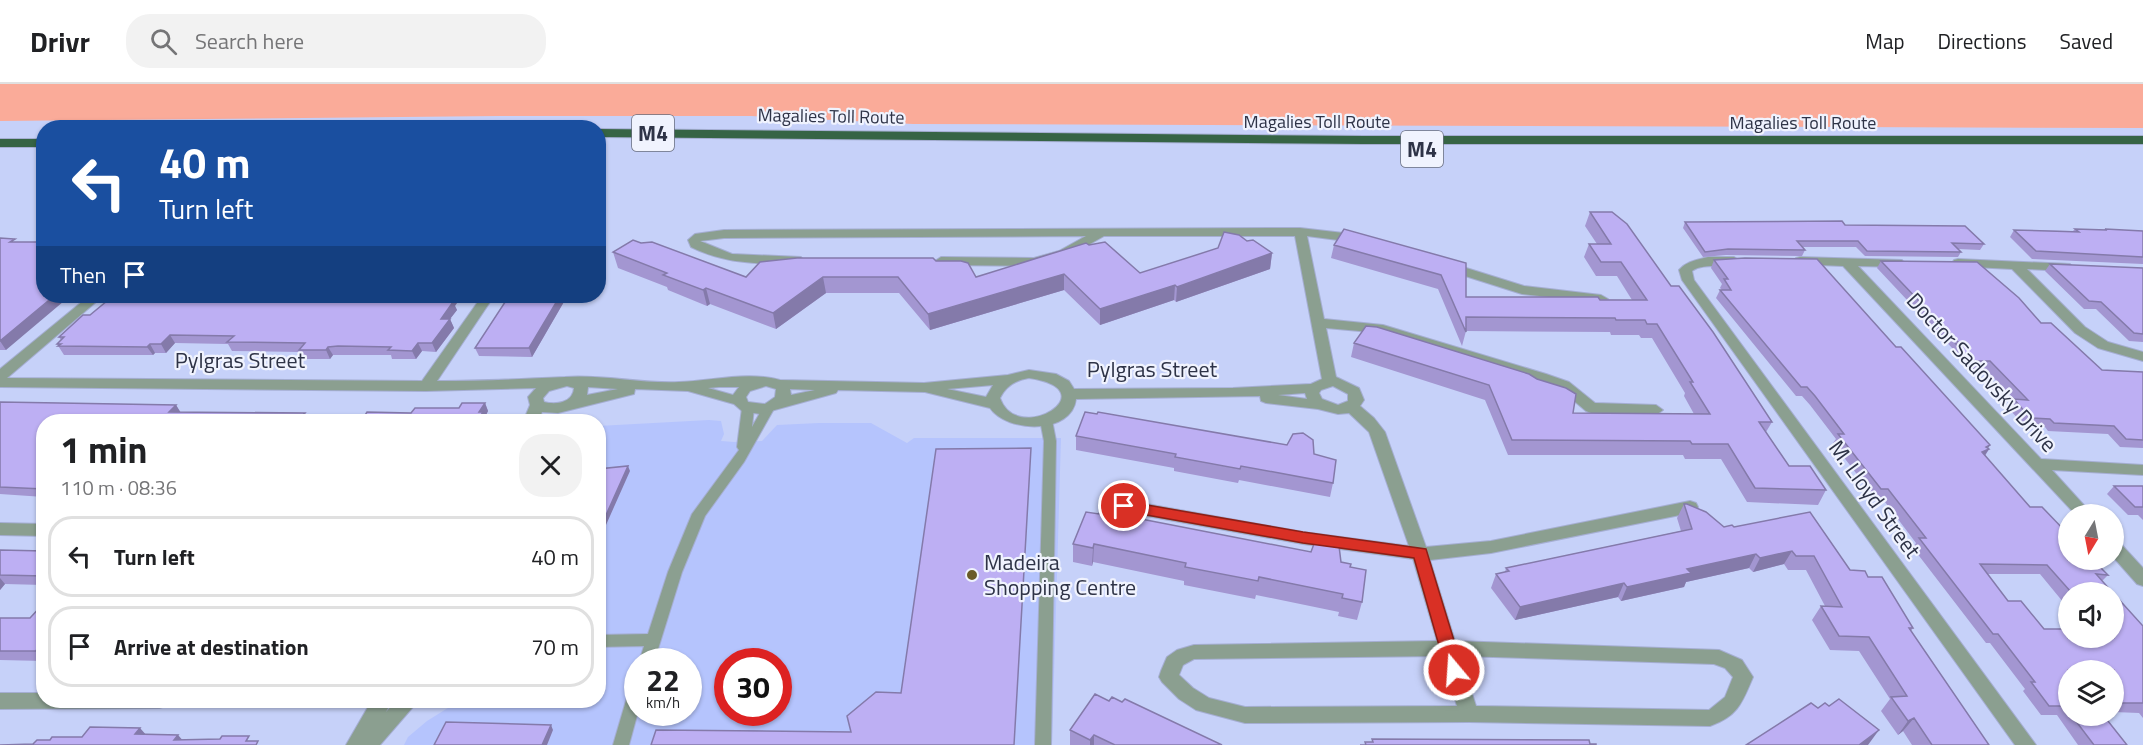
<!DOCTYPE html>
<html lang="en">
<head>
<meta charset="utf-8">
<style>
  :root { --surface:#fff; --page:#f2f2f2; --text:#202124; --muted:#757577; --line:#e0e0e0 }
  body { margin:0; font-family:"Titillium Web",sans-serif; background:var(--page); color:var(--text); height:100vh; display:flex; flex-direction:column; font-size:22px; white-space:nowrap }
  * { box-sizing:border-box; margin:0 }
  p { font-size:20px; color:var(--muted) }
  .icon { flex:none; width:33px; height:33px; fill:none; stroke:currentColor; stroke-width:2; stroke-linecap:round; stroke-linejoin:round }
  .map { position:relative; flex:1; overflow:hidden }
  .sheet { position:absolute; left:36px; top:330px; width:570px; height:294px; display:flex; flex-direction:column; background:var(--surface); border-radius:24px; box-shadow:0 2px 4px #0004 }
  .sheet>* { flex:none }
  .top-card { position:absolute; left:36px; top:36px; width:570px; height:183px; border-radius:24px; box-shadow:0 2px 4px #0004; background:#1a4fa0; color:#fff; overflow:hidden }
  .needle { width:39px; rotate:190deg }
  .buttons { position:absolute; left:2058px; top:420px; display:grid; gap:12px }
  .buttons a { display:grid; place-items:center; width:66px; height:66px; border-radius:50%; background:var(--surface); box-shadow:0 2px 4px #0004; font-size:30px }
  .speed { position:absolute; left:624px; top:564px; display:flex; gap:12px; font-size:30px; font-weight:700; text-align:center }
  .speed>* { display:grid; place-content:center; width:78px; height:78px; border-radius:50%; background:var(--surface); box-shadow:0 2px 4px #0004; line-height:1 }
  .speed small { font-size:15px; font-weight:400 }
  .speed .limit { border:9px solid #d22; background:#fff; color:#111 }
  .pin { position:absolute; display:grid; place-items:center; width:51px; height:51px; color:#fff; margin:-26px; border:3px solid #fff; border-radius:50%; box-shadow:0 2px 6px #0007 }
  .me { position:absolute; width:66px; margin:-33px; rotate:342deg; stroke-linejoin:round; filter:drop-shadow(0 0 4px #0008) }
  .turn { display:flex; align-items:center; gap:21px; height:126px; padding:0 24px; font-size:27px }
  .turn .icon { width:78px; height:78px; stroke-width:2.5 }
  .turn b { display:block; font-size:42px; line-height:51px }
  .then { display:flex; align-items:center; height:57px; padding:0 24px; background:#0003; gap:12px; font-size:22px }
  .round { display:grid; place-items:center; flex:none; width:63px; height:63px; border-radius:24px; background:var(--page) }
  .head { display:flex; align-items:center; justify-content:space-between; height:102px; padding:0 24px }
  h1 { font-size:36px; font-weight:700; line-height:45px }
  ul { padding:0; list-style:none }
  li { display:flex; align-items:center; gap:18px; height:81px; margin:0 12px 9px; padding:0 12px; border:3px solid var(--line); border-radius:24px }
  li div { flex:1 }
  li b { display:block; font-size:22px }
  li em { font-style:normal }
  header { display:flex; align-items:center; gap:36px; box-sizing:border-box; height:84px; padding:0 30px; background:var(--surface); border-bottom:2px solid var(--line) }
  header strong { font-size:28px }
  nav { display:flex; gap:33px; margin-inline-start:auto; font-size:21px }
  .search { width:420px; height:54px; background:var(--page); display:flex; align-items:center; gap:15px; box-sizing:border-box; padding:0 21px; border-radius:24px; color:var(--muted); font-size:22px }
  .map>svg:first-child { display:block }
</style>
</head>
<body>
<header>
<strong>Drivr</strong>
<div class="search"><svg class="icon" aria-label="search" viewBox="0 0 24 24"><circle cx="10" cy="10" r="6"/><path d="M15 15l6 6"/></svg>Search here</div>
<nav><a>Map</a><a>Directions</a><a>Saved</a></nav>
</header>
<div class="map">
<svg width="2143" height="661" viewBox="0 0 2143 661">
  <rect width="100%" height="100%" fill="#c6d1f9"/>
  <path fill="#b5c4fd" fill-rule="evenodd" d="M709 336 721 337 724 350 721 357 734 358 762 357 777 341 819 339H871L907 359 914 354H1061L1052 661H404L408 653 427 637 459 617 598 616V342ZM638 578H688V628H638ZM728 578H778V628H728Z"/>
  <path fill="#faab99" d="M0 0H2143V44L913 40 751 32H500L0 37Z"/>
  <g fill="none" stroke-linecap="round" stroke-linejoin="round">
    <defs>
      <path id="lane" d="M769 319 775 323 744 378 705 432 682 488 654 578H639L644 562 598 563V551L648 550 668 488 692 430 739 366 737 363 742 324 748 320 754 324 752 343 765 320Z
        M1046 332 1052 336 1056 357 1051 661H1035L1044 357 1040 336Z
        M638 597V628L629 661H613L630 603 633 599Z"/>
      <path id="street" d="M1300 144 1361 151 1367 155 1361 159 1307 152 1324 235 1383 241 1546 290 1569 298 1595 319 1656 321 1663 326 1656 331 1591 329 1586 327 1559 304 1536 296 1382 249 1326 244 1336 293 1359 304 1364 316 1360 322 1374 334 1385 348 1426 463 1491 457 1690 417 1696 419 1698 423 1696 427 1690 429 1491 469 1430 476 1455 557 1719 566 1742 576 1753 593C1742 619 1738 632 1710 642L1469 638 1245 639 1196 626 1179 615 1162 598 1159 593 1161 587 1167 573 1177 566 1194 561 1437 557 1413 475 1303 460 1124 428 1118 426 1116 422 1118 418 1124 416 1303 448 1409 462 1369 348 1349 329 1338 330 1318 325 1266 319 1261 317 1260 312 1076 315C1072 351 1007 349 990 324L925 308 838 306 836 309 760 330 742 327 734 320 688 307 635 305 634 310 558 329 542 328 538 338H523L530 321 528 313 536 304 426 307 0 303V285L89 212H103L7 294 422 297 482 212H494L437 297C480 297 523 295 565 293 602 290 642 300 679 298 712 297 748 287 780 296L924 299 1008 291 1029 286 1056 290 1069 297 1074 305 1233 304 1311 300 1322 295 1295 152H1104L1067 173 1035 182 941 181 935 177 941 173 1034 174 1059 167 1086 152 724 154 700 157 732 170 801 173 803 176 801 179 797 180C759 180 725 180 691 163L688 156 695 150 724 146ZM1029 294C1110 306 1017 363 1000 314 1006 302 1016 296 1029 294ZM993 301 986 313 947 305ZM567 302 574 304C573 319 556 321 544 318L543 314 549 307ZM766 302 776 305 775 313 765 320 748 318 746 313 750 307ZM1333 302 1348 310V317L1338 321 1322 315 1319 309 1321 306ZM588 303 618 305 587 311ZM719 303H739L733 311 708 304ZM790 305 815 306 791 311ZM1305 309 1307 315 1278 311ZM1441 572 1457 622 1245 623 1209 614 1193 604 1179 591 1183 581 1194 575ZM1460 572 1714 580 1725 584 1733 593 1725 613 1709 626 1476 622Z
        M1708 173H1734L1740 177C1728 187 1706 177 1692 187L1694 196 2036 661H2015L1682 196 1679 186C1687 177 1697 176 1708 173Z
        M1800 173 1902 176 1904 179 1902 182 1898 183 1858 182 2041 375 2143 381V391L2052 386 2092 430H2075L1843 182 1796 180 1794 177 1796 174Z
        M1958 175 2070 180 2072 183 2066 187 2027 185 2085 243 2108 258 2143 268V277L2098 264 2075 249 2012 185 1954 182 1952 179 1954 176Z
        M1447 178 1524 202 1601 211 1608 215 1601 219 1522 210 1443 185 1441 182 1443 179Z
        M0 439 44 440V452L0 451Z
        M2114 457 2120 459 2143 484V502L2137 500 2114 474Z
        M0 609H44V616H168L166 622 159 624 0 625Z
        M372 616H392L386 628 397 616H419L380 661H346Z"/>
      <path id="highway" d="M598 45 1364 52H2143V60H1364L598 53Z
        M0 55H44V63H0Z"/>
    </defs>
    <use href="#lane" stroke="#a5aed2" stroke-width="2"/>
    <use href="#street" stroke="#a5aed2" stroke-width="2"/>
    <use href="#highway" stroke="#a5aed2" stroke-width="2"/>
    <use href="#lane" fill="#8b9f90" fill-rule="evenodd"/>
    <use href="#street" fill="#8b9f90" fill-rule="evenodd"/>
    <use href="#highway" fill="#366445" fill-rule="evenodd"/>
  </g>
  <path fill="#a396d1" d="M1590 128 1671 202 1772 338 1766 348 1789 382 1826 406 1818 421 1747 418 1721 375H1685L1683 371H1508L1485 316 1351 273 1354 259 1366 242 1573 329 1694 330 1684 312 1685 309 1652 254H1641L1639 251H1611L1610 248 1466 247 1462 262 1438 205 1331 174 1334 161 1466 179V213L1632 216 1617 192H1596L1584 173 1589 160H1597L1585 142Z
    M1685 138 1845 141 1984 160 1980 166 1958 165 1961 168 1958 173 1865 172 1856 163H1802L1805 166 1802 172 1726 171 1703 173 1683 144Z
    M2075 145 2104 146 2105 145 2143 147V180L2032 175 2010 153 2014 146 2073 147Z
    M0 154 6 266H0Z
    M1247 157 1272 169 1270 185 1176 218 1174 216 1100 241 1064 206 930 246 899 209H826L776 245 710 220 707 222 668 206 667 203 618 184 613 168 746 193 936 177 976 193 1089 161 1140 189Z
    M1714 176 1989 365 1985 372 2030 423 2108 491 2102 497 2112 508H2068V524L2040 490H1987L2008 517 2044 545 2068 554 2143 542V634L2139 629 2114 628V586H2068V632H2104L2127 661H2078L2057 631H2041L2023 607 2025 605 1990 559H1986L1913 464 1916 459 1882 414H1875L1833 359 1836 355 1810 321 1802 312H1796L1716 214 1720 206H1722L1720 204 1722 200 1711 184Z
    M1881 177 2041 239 2102 286 2143 288V364L2120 363 2108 350 2048 347 2045 343 2025 342 2008 324 2014 315 1985 285H1968L1951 268 1953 265 1877 184Z
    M2050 180 2143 184V258L2129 257 2096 225H2084L2045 187Z
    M509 212H563L565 216 532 273 479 272 475 264Z
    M455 222 457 226 450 235 454 244 436 268 422 267 416 275H392L391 271H333L330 275H304L300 268 232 267 228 260 175 259 166 269H155L153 271H64L57 260 61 256 59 253Z
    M0 318 176 321 180 328 305 329 307 333H364L411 329 459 324 485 319 488 327 485 333 486 336 44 338V413L0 410Z
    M1076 352 1314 370 1333 399 1330 413 1239 396 1238 399 1174 387V384L1076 366Z
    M2114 402H2143V436L2138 431H2128L2107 410Z
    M1684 420 1724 443H1734L1810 428 1850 486 1868 493 1913 544 1911 547 1989 661H1912L1903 647 1898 651 1881 627 1890 615 1859 567 1830 566 1812 536 1821 522H1825L1806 486H1788L1784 480 1753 488 1749 484 1686 498 1684 503 1621 517 1618 513 1515 536 1491 504 1496 490 1505 488 1506 484 1681 447 1677 434Z
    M1086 428 1341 478 1350 483 1362 518 1357 536 1338 532 1339 528 1256 511 1255 515 1184 501V497L1093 478 1092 482 1073 478V460Z
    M0 466 44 467V501L5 500 0 506Z
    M44 519V577L0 576V534H30Z
    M271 616H309L306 621H274Z
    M1109 617 1122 618 1222 661H1070V646Z"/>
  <path fill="#847aaa" d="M1272 169 1270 185 1176 218 1177 203Z
    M1064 190V206L930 246 928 230Z
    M823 193 826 209 776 245 773 229Z
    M1175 201 1174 216 1100 241V225Z
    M706 204 710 220 707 222 703 206Z
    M54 212H70L6 266 0 257Z
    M453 212H462L455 222 457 226 450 235 454 244 436 268 432 259 448 218Z
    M554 212H563L565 216 532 273 529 264Z
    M170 251 175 259 166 269 161 260Z
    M418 259 422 267 416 275 412 267Z
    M150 260 155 269 153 271 147 263Z
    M328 263 333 271 330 275 326 266Z
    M485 319 488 327 485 333 486 336V338H477L479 328Z
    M176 321 181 329 169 328Z
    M1990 361 1987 366 1989 365 1983 374 1976 377 1986 363Z
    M628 382 630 387 598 459V449Z
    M1094 460 1093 478 1092 482 1093 464Z
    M1792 467 1784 480 1753 488 1760 474Z
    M1756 470 1749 484 1686 498 1684 503 1621 517 1627 503 1687 485Z
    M0 494 5 500 0 506Z
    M1624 499 1618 513 1515 536 1520 523Z
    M37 565 44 572V576L36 567Z
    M302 616H309L306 621Z
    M1914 634 1903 647 1898 651 1908 637Z
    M551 641 553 646 547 661H542Z
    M140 644 148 653 135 650Z
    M1879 646 1868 661H1859Z
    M178 651 186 660 174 656Z
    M1094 651V661H1090V656Z"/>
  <path fill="#bdaff3" stroke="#847aaa" stroke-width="1.5" d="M1590 128H1612L1627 140 1671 202H1679L1713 248 1772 338H1759L1789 382H1810L1826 406 1755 404 1728 360H1692L1690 357 1512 356 1489 301 1354 259 1366 242 1377 243 1529 290 1537 295 1566 304 1576 310 1573 329 1710 330 1690 298H1693L1657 240H1647L1645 236H1616L1615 234 1466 233V248L1441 191 1334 161 1344 145 1466 179V213H1598L1600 216H1647L1621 178H1601L1589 160H1611Z
    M1842 137 1845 141 1965 142 1984 160 1952 159 1961 168 1867 167 1858 157H1797L1805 166 1728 165 1705 168 1685 138Z
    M2075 145 2107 146 2105 145 2143 147V173L2036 167 2014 146 2079 148Z
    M1224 148 1239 151 1247 157 1253 156 1272 169 1177 203 1175 201 1100 225 1064 190 928 230 898 193H823L773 229 706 204 703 206 663 191 667 189 613 168 633 156 641 159 652 158 746 193 760 178 797 174H933L936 177H961L968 179 976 193 1086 159 1089 161 1105 158 1140 189 1218 164Z
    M0 154 15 155 10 158H44V212H54L0 257Z
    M1745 174 1817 175 1896 263H1901L1990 361 1986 363 1989 365 1982 368 2030 423H2042L2068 450V476H2093L2108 491 2096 490 2112 508H2071L2047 481 1980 480 2008 517H2021L2044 545H2068V554H2114V510L2143 542V619H2114V586H2068V626L2065 622H2049L2031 598H2035L1998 550H1993L1919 454H1926L1888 405H1881L1838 350H1844L1815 312 1807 303H1801L1720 206H1731L1724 195H1728L1714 176Z
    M1881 177 1977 178 2019 214 2041 239H2051L2102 286 2143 288V356L2126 355 2114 342 2054 339 2050 335 2030 334 2014 315 2028 316 1990 277H1973L1956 260H1960Z
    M2050 180 2143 184V250L2134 249 2101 218 2089 217Z
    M113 212H453L448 218H453L441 235H450L432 259H418L412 267 388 266 391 263 338 262 328 263 326 266H299L305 259 227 258 234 252 170 251 161 260H150L147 263 58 262 61 260H57L64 253H59L83 231H90Z
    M509 212H554L553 213 556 212H560L529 264H475Z
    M0 318 176 321 169 328 305 329 301 333H364L367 328 411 329 415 324H459L462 319H485L479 328H483L477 338H44V405L0 403Z
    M1085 328 1097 330 1098 328 1287 361 1293 350 1303 349 1313 356 1314 370 1336 376 1333 399 1241 382 1240 385 1175 373 1176 370 1076 352Z
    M1031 364 1014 661H651L656 646 851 648 847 632 876 608 901 609 936 365Z
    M628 382 598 449V385Z
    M2114 402H2143V423H2135Z
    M1684 420H1687L1706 428 1724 443 1732 441 1734 443 1810 428 1850 486 1865 487 1868 493H1882L1913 544H1909L1989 661H1932L1914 634 1908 637 1891 613 1907 612 1869 553 1839 552 1821 522 1842 523 1814 472H1796L1792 467 1760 474 1756 470 1687 485 1691 489 1627 503 1624 499 1520 523 1496 490 1509 487 1506 484 1692 445Z
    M1100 427 1311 468 1315 457 1328 452 1339 462 1341 478 1351 480 1350 483 1366 486 1362 518 1342 514 1343 510 1259 493 1258 497 1185 483 1186 479 1094 460 1093 464 1073 460 1086 428 1099 430Z
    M0 466 44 467V492L0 491Z
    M44 519V565H37L36 567H0V534H30Z
    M1095 610 1109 617 1112 613 1122 618 1125 615 1222 661H1115L1094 651 1090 656 1070 646Z
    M1839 615 1879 646 1859 661H1746L1811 619 1818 624 1825 619 1829 622Z
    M2072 632H2104L2127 661H2094Z
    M446 638 551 641 542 661H434Z
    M90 643 140 644 135 650 178 651 174 656 220 655 222 652H249L246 657H258L256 661H0L33 660 37 656H50L52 653H82Z
    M1372 655 1589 656 1590 660H1596V661H1360H1366L1365 658H1373Z"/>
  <path fill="#d93025" stroke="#8d1f18" stroke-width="1.5" d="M1124 417 1303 448 1426 465 1463 586 1460 591 1454 593 1448 591 1446 586 1414 474 1303 459 1119 426 1117 422Z"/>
  <circle fill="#6a5b28" stroke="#f0f3fe" stroke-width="2" cx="972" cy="491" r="6"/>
  <g text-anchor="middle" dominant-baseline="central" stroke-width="4.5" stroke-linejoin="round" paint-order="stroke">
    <g font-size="18" fill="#2e3347" stroke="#f0f3fe">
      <text transform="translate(831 32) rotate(1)">Magalies Toll Route</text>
      <text x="1317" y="37">Magalies Toll Route</text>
      <text x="1803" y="38">Magalies Toll Route</text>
    </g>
    <g fill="#f0f3fe" stroke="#686d7e" stroke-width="1.5">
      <rect x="632" y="31" width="42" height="36" rx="4.5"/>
      <rect x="1401" y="47" width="42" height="36" rx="4.5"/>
    </g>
    <g font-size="21" font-weight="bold" fill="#2e3347">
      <text x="653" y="49">M4</text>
      <text x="1422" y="65">M4</text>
    </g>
    <g font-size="22" fill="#2e3347" stroke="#f0f3fe">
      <text x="240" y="276">Pylgras Street</text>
      <text x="1152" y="285">Pylgras Street</text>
      <text transform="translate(1982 288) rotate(47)">Doctor Sadovsky Drive</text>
      <text transform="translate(1875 415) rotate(54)">M. Lloyd Street</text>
    </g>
    <g font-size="22" fill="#2e3347" stroke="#f0f3fe" text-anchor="start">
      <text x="984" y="478">Madeira<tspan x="984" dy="25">Shopping Centre</tspan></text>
    </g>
  </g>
</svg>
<div class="buttons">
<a><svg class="needle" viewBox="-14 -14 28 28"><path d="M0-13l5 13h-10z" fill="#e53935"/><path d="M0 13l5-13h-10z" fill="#757577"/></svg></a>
<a><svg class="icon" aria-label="sound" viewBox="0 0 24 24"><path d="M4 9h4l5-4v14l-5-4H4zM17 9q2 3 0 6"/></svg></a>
<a><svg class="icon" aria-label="layers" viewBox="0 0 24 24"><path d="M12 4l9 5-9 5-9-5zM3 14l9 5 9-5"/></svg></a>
</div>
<div class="speed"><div>22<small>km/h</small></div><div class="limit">30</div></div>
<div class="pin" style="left:1124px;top:422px;background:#d93025"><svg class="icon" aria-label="arrive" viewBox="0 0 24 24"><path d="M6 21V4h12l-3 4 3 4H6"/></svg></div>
<svg class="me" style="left:1454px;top:586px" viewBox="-20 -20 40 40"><circle r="17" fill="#d93025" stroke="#fff" stroke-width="3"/><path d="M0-11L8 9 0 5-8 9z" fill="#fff"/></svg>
<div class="top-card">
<div class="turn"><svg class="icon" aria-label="left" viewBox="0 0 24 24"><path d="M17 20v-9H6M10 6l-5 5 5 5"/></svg><div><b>40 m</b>Turn left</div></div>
<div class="then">Then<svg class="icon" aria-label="arrive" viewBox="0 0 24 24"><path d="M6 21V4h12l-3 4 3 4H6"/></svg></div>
</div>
<section class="sheet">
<div class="head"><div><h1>1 min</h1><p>110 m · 08:36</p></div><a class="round"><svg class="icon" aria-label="close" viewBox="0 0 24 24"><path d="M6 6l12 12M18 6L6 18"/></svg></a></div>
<ul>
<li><svg class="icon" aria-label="left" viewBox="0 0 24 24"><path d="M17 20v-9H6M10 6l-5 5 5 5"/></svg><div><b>Turn left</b></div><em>40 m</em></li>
<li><svg class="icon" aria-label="arrive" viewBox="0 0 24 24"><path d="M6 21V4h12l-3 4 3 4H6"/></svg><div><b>Arrive at destination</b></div><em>70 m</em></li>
</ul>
</section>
</div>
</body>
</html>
